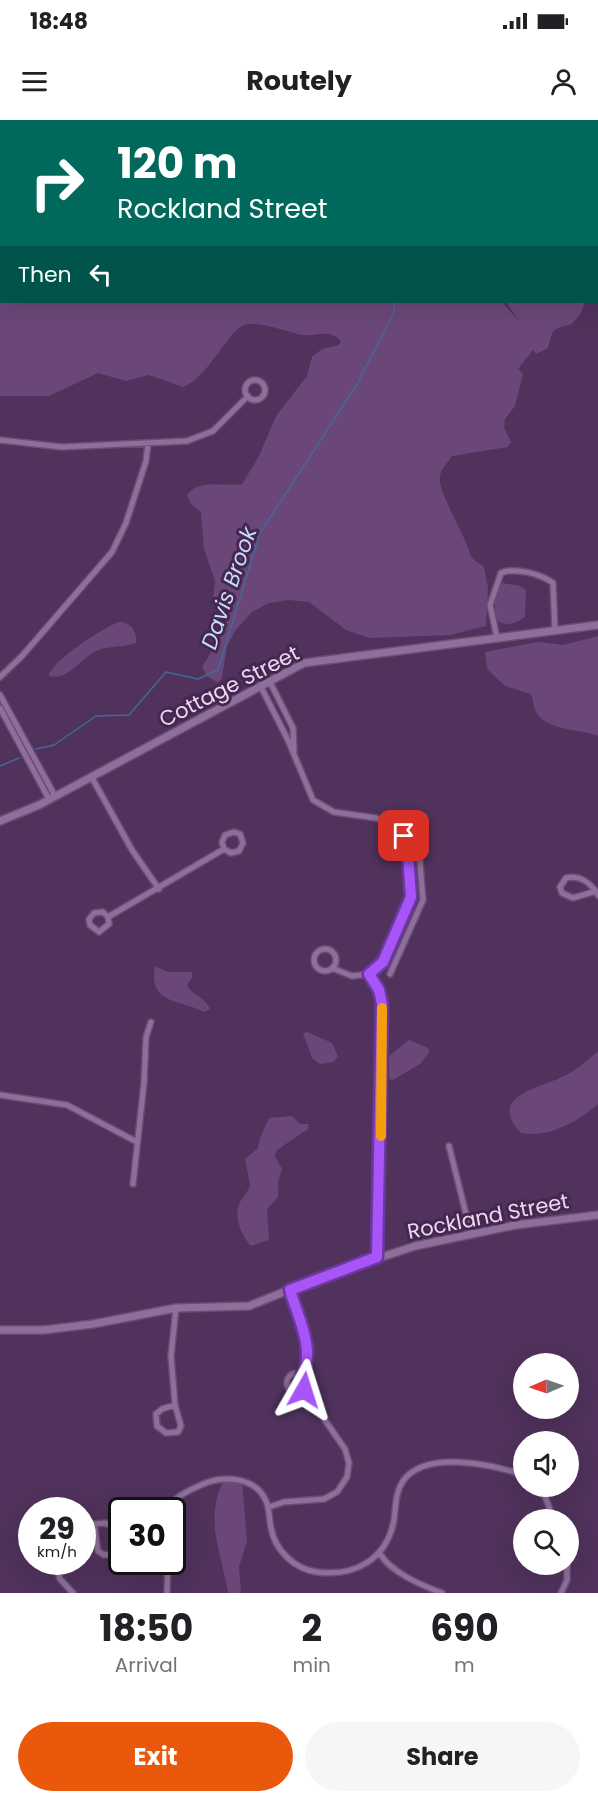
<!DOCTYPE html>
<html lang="en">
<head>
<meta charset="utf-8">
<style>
  :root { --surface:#fff; --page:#f6f6f6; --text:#202124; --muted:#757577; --accent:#ea580c }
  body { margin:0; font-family:Poppins,sans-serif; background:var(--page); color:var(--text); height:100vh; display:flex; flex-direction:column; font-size:22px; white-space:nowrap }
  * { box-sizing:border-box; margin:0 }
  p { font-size:20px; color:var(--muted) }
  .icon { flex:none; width:33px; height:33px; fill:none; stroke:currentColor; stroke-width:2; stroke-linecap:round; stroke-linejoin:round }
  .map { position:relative; height:1473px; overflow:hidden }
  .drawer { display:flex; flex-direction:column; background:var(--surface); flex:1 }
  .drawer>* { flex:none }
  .hud { position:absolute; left:0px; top:0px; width:598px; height:183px; box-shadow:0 6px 24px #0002; background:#00695c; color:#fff; overflow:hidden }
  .needle { width:39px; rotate:268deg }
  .controls { position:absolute; left:513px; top:1233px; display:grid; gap:12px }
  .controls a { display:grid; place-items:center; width:66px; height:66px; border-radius:50%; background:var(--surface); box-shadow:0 6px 24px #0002; font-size:30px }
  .speed { position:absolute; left:18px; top:1377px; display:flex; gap:12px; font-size:30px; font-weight:700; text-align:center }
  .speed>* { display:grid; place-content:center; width:78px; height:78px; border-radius:50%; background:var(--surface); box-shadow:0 6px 24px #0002; line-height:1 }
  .speed small { font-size:15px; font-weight:400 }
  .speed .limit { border:3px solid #111; border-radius:9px; background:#fff; color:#111 }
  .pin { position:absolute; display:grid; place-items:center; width:51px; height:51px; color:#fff; margin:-26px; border-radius:12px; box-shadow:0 3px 9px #0006 }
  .me { position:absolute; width:66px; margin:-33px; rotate:6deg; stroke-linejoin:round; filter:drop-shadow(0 0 4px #0008) }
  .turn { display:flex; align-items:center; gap:21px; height:126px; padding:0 18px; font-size:27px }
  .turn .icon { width:78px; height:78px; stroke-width:2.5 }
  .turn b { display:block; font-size:42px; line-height:51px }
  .then { display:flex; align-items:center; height:57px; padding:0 18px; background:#0003; gap:12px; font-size:22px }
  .eta { display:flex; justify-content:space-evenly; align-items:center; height:102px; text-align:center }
  .eta b { font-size:36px; font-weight:700; line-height:42px }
  .button { display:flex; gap:12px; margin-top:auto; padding:12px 18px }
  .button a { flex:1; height:69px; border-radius:36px; background:var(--accent); color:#fff; font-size:24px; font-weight:700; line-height:69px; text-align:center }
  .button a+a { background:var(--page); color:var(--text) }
  .status { display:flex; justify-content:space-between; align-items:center; height:42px; padding:0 30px; background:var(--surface); direction:ltr }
  .status svg { height:16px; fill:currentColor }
  header { display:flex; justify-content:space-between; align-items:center; height:78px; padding:0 18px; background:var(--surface); font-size:27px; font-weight:700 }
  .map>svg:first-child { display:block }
</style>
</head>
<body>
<div class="status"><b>18:48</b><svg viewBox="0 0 49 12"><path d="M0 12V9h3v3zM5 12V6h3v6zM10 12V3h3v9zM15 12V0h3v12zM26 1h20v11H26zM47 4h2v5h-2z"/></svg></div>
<header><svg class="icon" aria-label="menu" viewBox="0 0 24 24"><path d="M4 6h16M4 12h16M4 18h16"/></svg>Routely<svg class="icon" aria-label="person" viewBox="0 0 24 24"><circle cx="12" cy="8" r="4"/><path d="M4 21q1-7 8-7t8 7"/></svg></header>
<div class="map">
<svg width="598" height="1473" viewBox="0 0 598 1473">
  <rect width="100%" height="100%" fill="#50325c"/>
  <path fill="#6b4779" d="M0 0 174 1 2 2V182H502L519 201 506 182H585L581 193 572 204C551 211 554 205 548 228L536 234 533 230 518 249 523 254 515 286 505 299 504 308 511 322 508 327 452 336C448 342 441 349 440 356 436 369 466 416 470 434L474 440 484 447 488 468 486 506 450 515 369 518 346 510 309 482 289 480 269 483 252 492 235 511 227 526 222 558 218 563 207 556 202 547 220 518 231 489 213 480 215 461 204 429 201 392 191 384 187 375C199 358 225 367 242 364L259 336 276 296 307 256 312 237 322 229 339 225 341 221C329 208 316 217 302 215 288 212 260 202 247 204 229 207 209 258 183 267L149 255 126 261 98 253 49 276H0Z
    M502 463 520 466 526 470 525 497C517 503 504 508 496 499 495 486 492 473 502 463Z
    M119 502C131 502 137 511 136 523 122 528 107 525 94 532 80 540 67 561 49 556 49 543 104 507 119 502Z
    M598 516V616C580 608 548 612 536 592 533 587 534 580 531 574L505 566 487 549 485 532 538 522 563 525Z
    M155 846 168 852H192V858L187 865C192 876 205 876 210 889L204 892C180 879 148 885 155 846Z
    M307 912 332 923 338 936 334 942 320 944 312 938 303 913Z
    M409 920 428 928 429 933 420 944 393 960 389 959V936Z
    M598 931V984C577 1002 550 1018 521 1013 487 977 538 968 560 958 574 952 587 941 598 931Z
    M292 996 300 1004H309L308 1009 277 1030 275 1036 282 1049 278 1062V1077L267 1089 269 1120 251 1126C241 1116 233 1095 240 1082 244 1076 248 1072 250 1065L245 1039 258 1028C259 1017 265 1008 269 998Z
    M242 1361 247 1421 239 1447 241 1473H228C222 1434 204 1400 223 1362Z"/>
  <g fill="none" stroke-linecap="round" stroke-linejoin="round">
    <path stroke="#41699d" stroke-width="1.5" d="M171 0 174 2
      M36 629 54 625 96 596 129 595 166 552 198 559 218 550 260 413 356 266 394 192V182
      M0 646 19 638"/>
    <defs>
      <path id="minor" d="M521 0 523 2
        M495 2 497 0
        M597 50H598
        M245 270a10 10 0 1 1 20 0a10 10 0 1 1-20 0Z
        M0 320 62 327 187 321 213 311 248 276
        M497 518 490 485 501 453C515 447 541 454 553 463L555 511
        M0 557 22 536 112 432 126 403 146 341 148 324
        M269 560 293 608 294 631
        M260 565 288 620 313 680 334 692 376 698 388 703 400 710 407 721 411 777 383 842 369 854 379 870 382 884 377 1137
        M0 575 55 676
        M0 588 49 679
        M91 656 132 730 159 769
        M596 771 573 778 562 773 560 767 566 758C580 755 591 763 598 775
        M108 797 109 804 99 812 90 805 89 799 94 793 103 792 108 797 224 729 231 733 239 731 243 723 240 714 234 712 225 715 222 722 224 729
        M314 840a11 11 0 1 1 22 0a11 11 0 1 1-22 0Z
        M332 848 352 856 369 854
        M390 854 423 780 418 719 410 695
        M0 975 67 985 137 1022
        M449 1026 471 1114
        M133 1064 144 963 146 917 151 902
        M290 1170C297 1195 317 1230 302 1254
        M287 1263a10 10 0 1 1 20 0a10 10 0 1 1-20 0Z
        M175 1285 162 1289 156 1294 157 1306 166 1313 178 1312 181 1306 175 1285 171 1236 176 1188
        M541 1366 554 1400
        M269 1387 284 1382 324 1379 337 1372 347 1357 349 1343 345 1329 304 1270
        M168 1390C175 1375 189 1371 203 1364 224 1355 256 1357 266 1381 270 1390 269 1399 271 1408 275 1430 294 1449 317 1452 355 1457 387 1439 394 1400 396 1386 395 1373 403 1361 426 1329 493 1345 524 1355
        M82 1405 105 1403 114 1407 117 1425 112 1434 104 1435 98 1431 94 1404
        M380 1434C392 1453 421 1465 442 1473
        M55 1442 60 1459 73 1473
        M167 1473 168 1442
        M561 1473 567 1460V1444"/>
      <path id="tertiary" d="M0 701 39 685 304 543 598 505
        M0 1210H44L93 1204 176 1188 249 1186 316 1159 415 1126 516 1105 598 1095"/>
    </defs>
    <use href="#minor" stroke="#684e72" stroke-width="8"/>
    <use href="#tertiary" stroke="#684e72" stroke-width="10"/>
    <use href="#minor" stroke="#8f6e9c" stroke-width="5"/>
    <use href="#tertiary" stroke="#8f6e9c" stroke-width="7"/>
  </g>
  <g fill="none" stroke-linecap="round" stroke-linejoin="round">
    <defs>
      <path id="route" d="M304 1270 307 1260 302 1254C316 1230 297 1195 290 1170L377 1137 382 884 379 870 369 854 383 842 411 777 407 721 404 716"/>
    </defs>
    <use href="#route" stroke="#6d37a1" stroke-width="15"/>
    <use href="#route" stroke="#a855f7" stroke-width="10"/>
    <path stroke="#f59e0b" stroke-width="10" d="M381 1016 382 888"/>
  </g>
  <g text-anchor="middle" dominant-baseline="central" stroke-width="6" stroke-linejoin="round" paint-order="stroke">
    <g font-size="21" fill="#ead8f1" stroke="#452750">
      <text transform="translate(229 566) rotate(-27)">Cottage Street</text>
      <text transform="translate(488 1096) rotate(-11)">Rockland Street</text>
    </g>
    <g font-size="22" font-style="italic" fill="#c5dcfc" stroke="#452750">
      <text transform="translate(229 468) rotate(-71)">Davis Brook</text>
    </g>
  </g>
</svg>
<div class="controls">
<a><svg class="needle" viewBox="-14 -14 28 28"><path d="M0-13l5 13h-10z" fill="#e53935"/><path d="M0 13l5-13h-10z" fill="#757577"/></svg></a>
<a><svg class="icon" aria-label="sound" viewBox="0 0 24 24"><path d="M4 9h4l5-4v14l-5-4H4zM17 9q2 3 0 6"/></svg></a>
<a><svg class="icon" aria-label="search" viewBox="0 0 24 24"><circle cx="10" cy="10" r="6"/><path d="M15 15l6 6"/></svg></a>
</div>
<div class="speed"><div>29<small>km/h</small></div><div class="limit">30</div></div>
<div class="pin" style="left:404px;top:716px;background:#d93025"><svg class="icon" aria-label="arrive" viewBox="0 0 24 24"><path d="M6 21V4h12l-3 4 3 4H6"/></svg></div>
<svg class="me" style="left:304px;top:1270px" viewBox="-20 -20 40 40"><path d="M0-17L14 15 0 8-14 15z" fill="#a855f7" stroke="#fff" stroke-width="4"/></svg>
<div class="hud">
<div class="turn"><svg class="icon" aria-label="right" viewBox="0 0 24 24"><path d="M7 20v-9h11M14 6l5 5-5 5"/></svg><div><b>120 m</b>Rockland Street</div></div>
<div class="then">Then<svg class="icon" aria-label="left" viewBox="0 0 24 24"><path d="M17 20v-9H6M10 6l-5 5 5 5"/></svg></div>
</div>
</div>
<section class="drawer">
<div class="eta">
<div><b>18:50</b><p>Arrival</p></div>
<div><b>2</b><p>min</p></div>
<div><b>690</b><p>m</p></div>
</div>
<div class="button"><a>Exit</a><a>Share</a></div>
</section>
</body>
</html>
